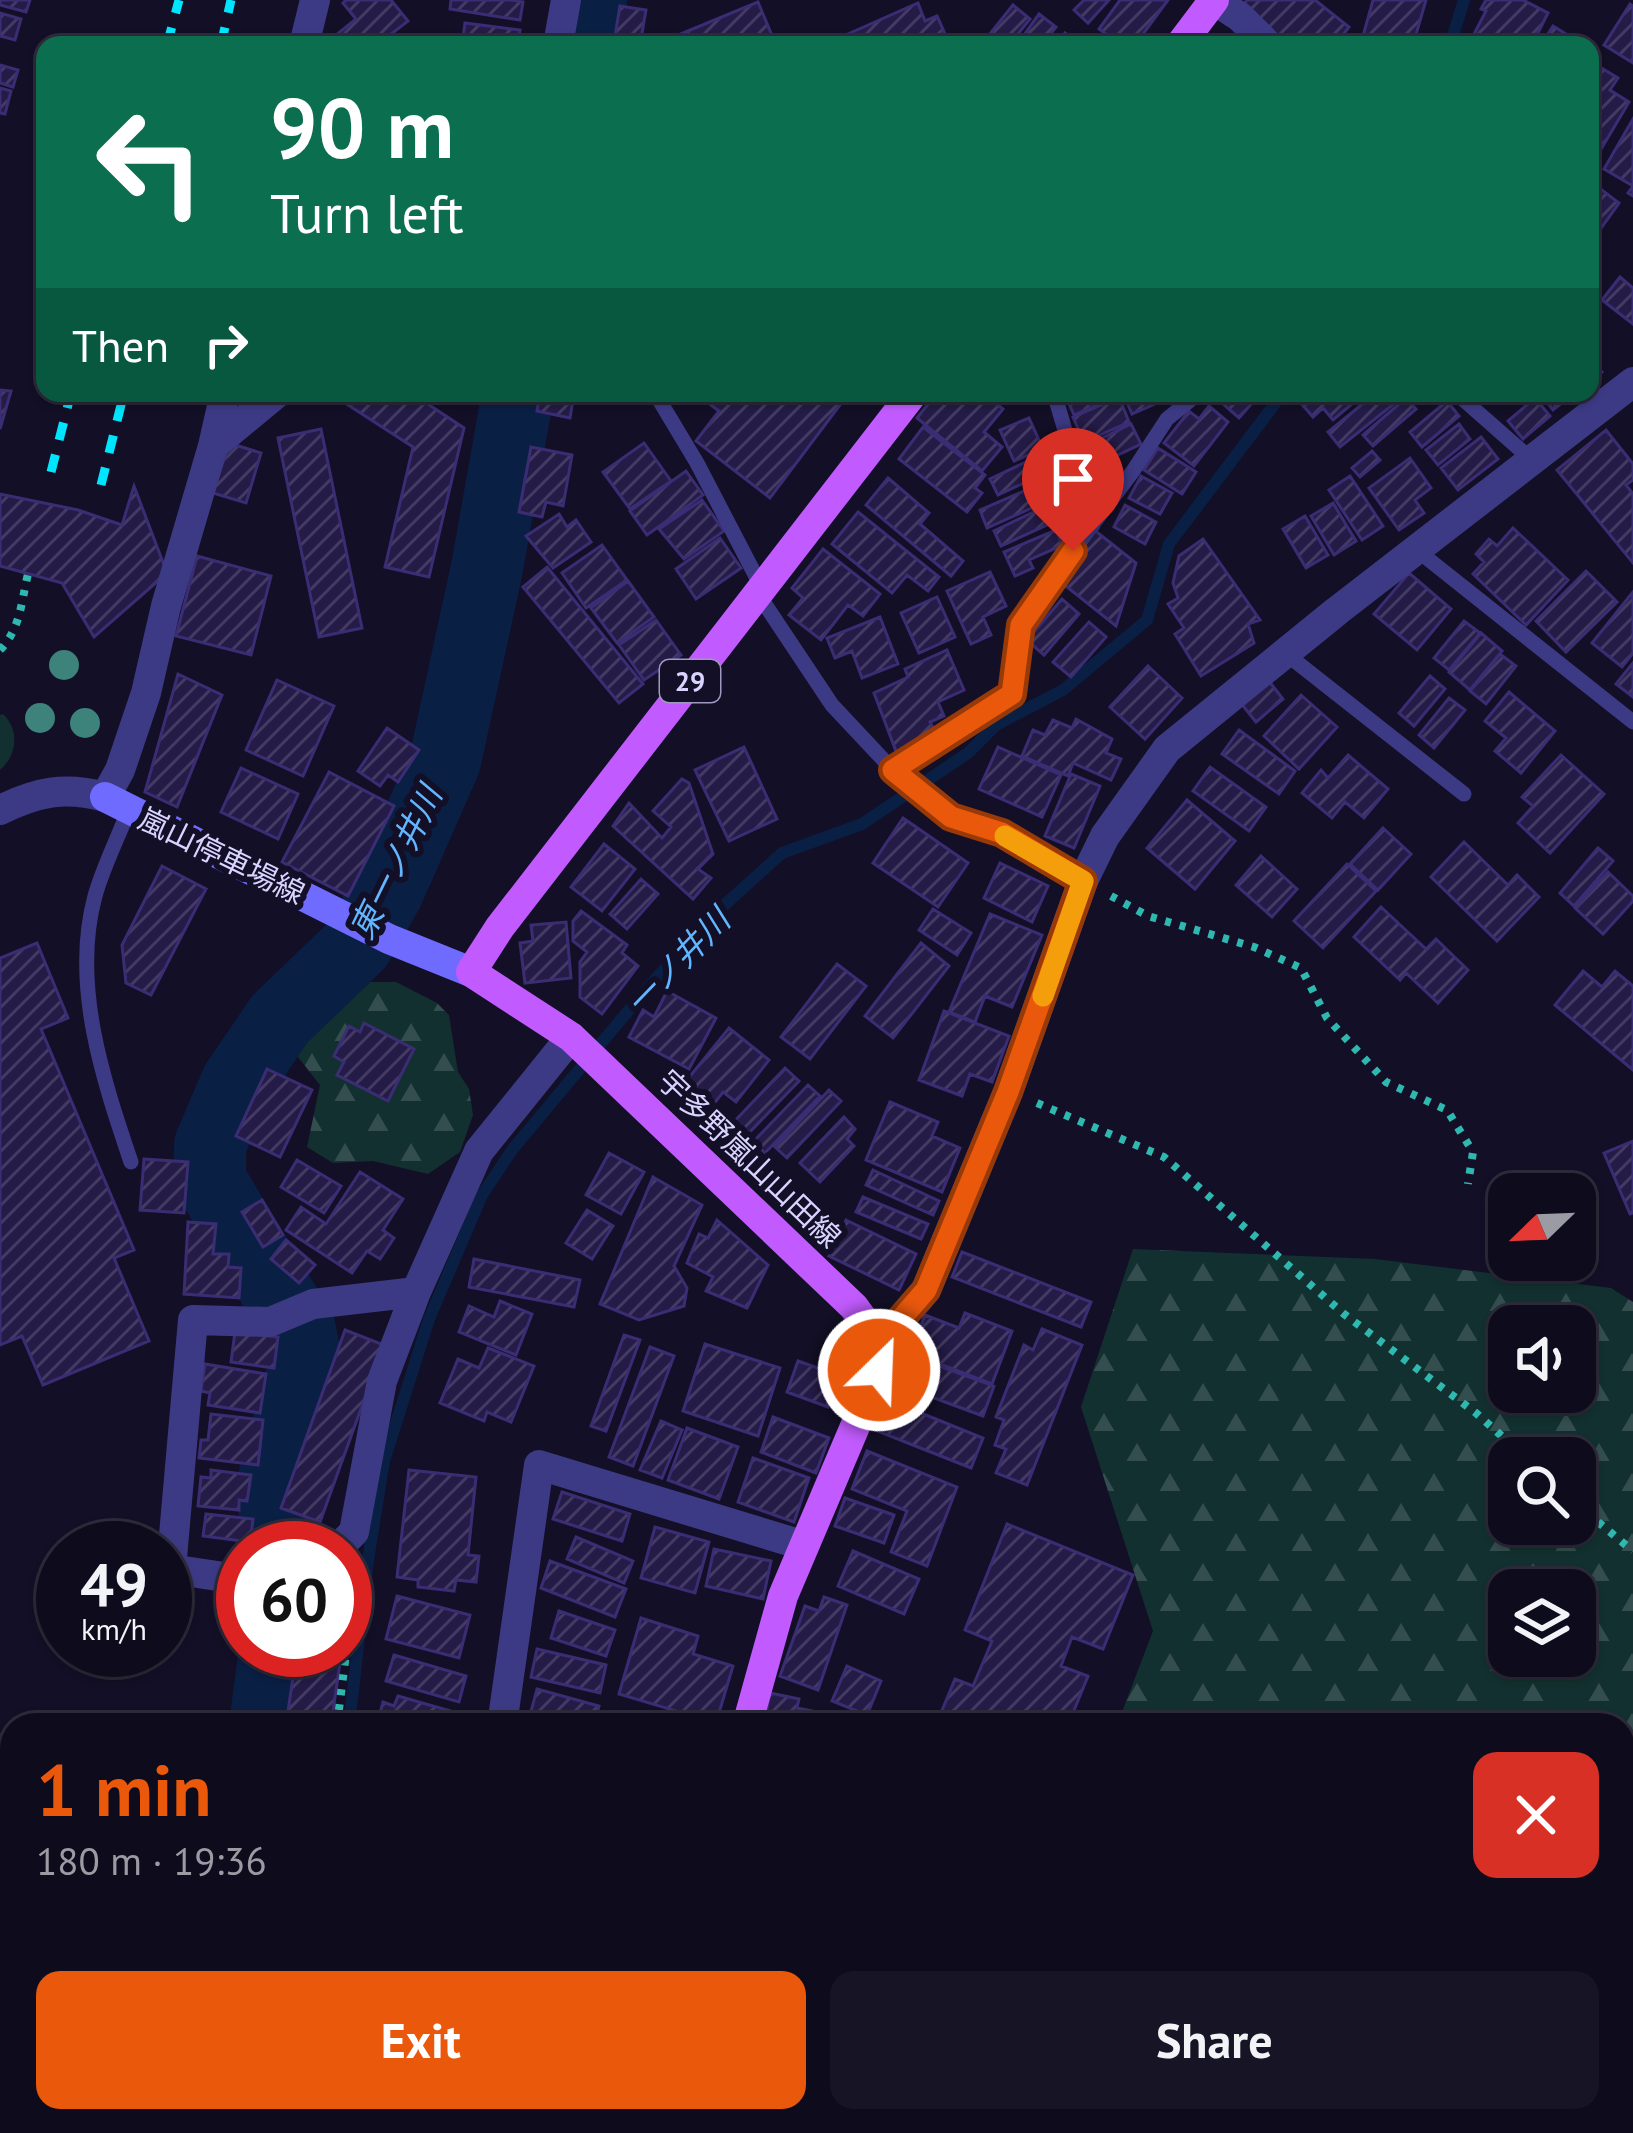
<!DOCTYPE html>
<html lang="en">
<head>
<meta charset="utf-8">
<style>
  :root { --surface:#0e0b1c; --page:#171425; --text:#f1f3f6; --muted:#9b9ba3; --line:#2e2b3b; --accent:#ea580c }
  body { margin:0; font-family:"PT Sans","Noto Sans JP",sans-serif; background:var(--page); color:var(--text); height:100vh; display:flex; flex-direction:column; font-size:45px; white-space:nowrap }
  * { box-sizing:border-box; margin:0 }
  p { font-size:39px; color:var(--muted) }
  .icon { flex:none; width:66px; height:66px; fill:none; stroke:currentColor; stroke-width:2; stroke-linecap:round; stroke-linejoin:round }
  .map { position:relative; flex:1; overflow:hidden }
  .drawer { position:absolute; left:0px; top:1713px; width:1635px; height:420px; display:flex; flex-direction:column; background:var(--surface); border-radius:36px 36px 0 0; box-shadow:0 3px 9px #0004,0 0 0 3px var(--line) }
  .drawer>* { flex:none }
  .banner { position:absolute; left:36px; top:36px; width:1563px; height:366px; border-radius:24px; box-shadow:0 3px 9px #0004,0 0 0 3px var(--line); background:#0b6e4f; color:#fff; overflow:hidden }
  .needle { width:78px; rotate:247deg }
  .buttons { position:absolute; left:1488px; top:1173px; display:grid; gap:24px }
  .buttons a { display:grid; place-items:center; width:108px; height:108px; border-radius:24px; background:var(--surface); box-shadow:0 3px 9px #0004,0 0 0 3px var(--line); font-size:60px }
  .speed { position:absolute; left:36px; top:1521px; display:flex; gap:24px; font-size:60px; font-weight:700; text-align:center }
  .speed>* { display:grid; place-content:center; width:156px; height:156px; border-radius:50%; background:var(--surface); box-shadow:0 3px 9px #0004,0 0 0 3px var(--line); line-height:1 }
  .speed small { font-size:30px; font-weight:400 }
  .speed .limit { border:18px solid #d22; background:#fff; color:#111 }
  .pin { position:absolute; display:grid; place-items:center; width:102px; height:102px; color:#fff; margin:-123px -51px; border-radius:50% 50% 50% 0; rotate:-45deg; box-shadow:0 0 12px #0007 }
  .pin .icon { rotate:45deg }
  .me { position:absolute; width:132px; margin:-66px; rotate:24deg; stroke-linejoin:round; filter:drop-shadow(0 0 9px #0008) }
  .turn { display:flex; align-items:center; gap:42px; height:252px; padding:0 36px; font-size:54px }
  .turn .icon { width:156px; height:156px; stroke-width:2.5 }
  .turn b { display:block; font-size:84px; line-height:102px }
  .then { display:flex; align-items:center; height:114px; padding:0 36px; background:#0003; gap:24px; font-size:45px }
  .round { display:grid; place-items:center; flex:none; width:126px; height:126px; border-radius:24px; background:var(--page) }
  .summary { display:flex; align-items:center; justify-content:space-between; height:204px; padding:0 36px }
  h1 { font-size:72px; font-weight:700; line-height:90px; color:var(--accent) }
  .action { display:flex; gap:24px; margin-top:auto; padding:24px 36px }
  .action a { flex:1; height:138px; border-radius:24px; background:var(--accent); color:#fff; font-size:48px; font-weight:700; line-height:138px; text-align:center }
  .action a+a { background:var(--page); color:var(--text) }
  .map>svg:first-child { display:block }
</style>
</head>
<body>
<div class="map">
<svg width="1633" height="2133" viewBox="0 0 1633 2133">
  <defs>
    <pattern id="forest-firs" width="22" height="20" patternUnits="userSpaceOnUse" patternTransform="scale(3)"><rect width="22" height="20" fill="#12302f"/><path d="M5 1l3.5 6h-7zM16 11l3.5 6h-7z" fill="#344d4e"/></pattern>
    <pattern id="building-hatch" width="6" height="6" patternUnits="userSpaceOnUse" patternTransform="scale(3)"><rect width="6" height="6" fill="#241b47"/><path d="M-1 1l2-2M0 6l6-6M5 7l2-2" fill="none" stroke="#433b63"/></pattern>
  </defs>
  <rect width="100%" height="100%" fill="#130f26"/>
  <path fill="url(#forest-firs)" fill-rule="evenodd" d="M366 982H396L437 1003 449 1015 458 1072 469 1089 473 1115 460 1152 428 1174 373 1161 333 1163 307 1147 320 1085 298 1057 301 1033Z
    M1133 1249 1375 1259 1611 1288 1633 1302V2133H1405L1403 2121H1623V1725H1117L1153 1631 1081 1407ZM1509 1326H1575V1392H1509ZM1509 1458H1575V1524H1509ZM1509 1590H1575V1656H1509Z
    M1135 2121H1326L1319 2133H1125Z"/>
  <path fill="#12302f" d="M3 714C20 730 17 755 0 770V715Z"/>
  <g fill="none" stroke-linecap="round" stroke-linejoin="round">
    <path stroke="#0a1f44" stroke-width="12" d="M1450 45 1464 0
      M349 1725 368 1560 384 1461 429 1319 482 1195 512 1150 649 986 720 909 782 853 862 824 968 753 996 725 1063 690 1147 620 1169 544 1283 393
      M274 2133 277 2121"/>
    <path stroke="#0a1f44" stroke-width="72" d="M582 45 591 0
      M278 1548 272 1486 306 1360 300 1330 210 1180V1145L237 1082 280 1019 357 945 388 891 445 761 487 568 518 393
      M265 1725 275 1650
      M227 2133 230 2121"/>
  </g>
  <path fill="url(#building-hatch)" stroke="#3b2d73" stroke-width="3" d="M0 0H30L26 12 0 5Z
    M346 0H391L408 21 377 45H343L336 35 356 19 343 3Z
    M451 0H511L523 2 520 20 450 9Z
    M1084 0H1109L1088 23 1074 10Z
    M1120 0H1168L1135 45H1121L1099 29Z
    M1247 0H1315L1349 27 1335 45H1279L1238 12Z
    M1373 0H1426L1413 45H1392L1363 36Z
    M1486 0H1523L1548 13 1532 45H1480L1471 40 1486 11 1481 9Z
    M758 2 776 45H676L673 37Z
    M918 3 925 21 937 16 950 45H823Z
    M1630 4 1633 6V63L1604 45Z
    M1013 5 1030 19 1009 45H981Z
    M620 6 646 10 640 45 614 42Z
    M0 13 21 19 15 40 0 36Z
    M1039 14 1056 27 1042 45H1017Z
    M465 23 520 30 518 45H462Z
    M1553 26 1576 40 1573 45H1541Z
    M1065 33 1076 41 1084 45H1057Z
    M1590 61 1618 78 1610 90 1629 102 1597 156 1590 152Z
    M0 65 18 70 13 87 0 83Z
    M0 88 11 91 5 114 0 113Z
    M1633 119V196L1628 193 1633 186 1604 169Z
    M1590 181 1619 203 1602 227 1590 218Z
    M1620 277 1633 288V324L1602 300Z
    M1590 358 1602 372 1590 381Z
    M0 390 11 391 0 429Z
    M411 393 464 428 429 577 385 567 413 447 331 394Z
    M540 393H574L570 418 537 411Z
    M695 393H849L770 498 696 441 719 411Z
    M937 393H983L1003 409 984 432 1002 447 982 471 917 418Z
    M1074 393H1115L1117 396 1074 415 1066 397Z
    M1123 393H1180L1132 414Z
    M1219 393H1261L1239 418 1215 397Z
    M1308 393H1365L1333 420 1323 408 1313 417 1299 401Z
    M1376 393 1405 395 1340 447 1328 432Z
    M1540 393H1575L1553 410Z
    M1119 397 1129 422 1084 442 1073 417Z
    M1406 398 1416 409 1373 446 1363 435Z
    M1535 398 1550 416 1523 439 1508 421Z
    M1447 401 1459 416 1422 447 1410 432Z
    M1209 406 1228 422 1194 466 1164 443 1189 411 1199 419Z
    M1029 418 1043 449 1014 461 1000 430Z
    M1131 424 1141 444 1116 456 1122 470 1108 477 1105 469 1095 474 1082 448Z
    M1459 424 1470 439 1438 465 1426 450Z
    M923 427 985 475 975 488 982 493 967 512 899 459Z
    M321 429 362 628 319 637 278 438Z
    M1606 430 1633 464V480L1626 485 1633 494V563L1557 470Z
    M1481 437 1498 459 1458 490 1441 468Z
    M229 443 261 453 246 503 213 493Z
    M644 443 671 481 630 509 603 472Z
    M531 447 572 455 563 506 546 502 542 517 519 512Z
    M1158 448 1196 472 1182 494 1144 470Z
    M1372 451 1380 460 1360 477 1352 468Z
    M1047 452 1054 469 998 495 990 479Z
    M1410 458 1431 488 1415 500 1424 513 1399 530 1369 488Z
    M686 471 703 495 647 535 630 511Z
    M1141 476 1172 493 1160 514 1129 498Z
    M1350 476 1383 526 1362 540 1329 490Z
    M888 478 929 513 920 524 963 561 951 576 866 505Z
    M1045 482 1052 499 987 528 980 510Z
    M134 486 167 573 94 637 62 583 0 566V494L78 510 122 525Z
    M702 500 724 531 684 559 659 529Z
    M1333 503 1356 541 1334 555 1311 516Z
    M1050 504 1058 520 1001 546 994 531Z
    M1125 505 1156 522 1145 544 1114 527Z
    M858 512 939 577 928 591 907 575 892 593 832 544Z
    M559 514 567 527 576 520 591 542 553 568 526 536Z
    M1305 516 1328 555 1306 568 1283 529Z
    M1513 528 1568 580 1526 625 1473 574 1484 562 1476 554 1489 539 1497 546Z
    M1093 529 1136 563 1116 626 1062 583 1081 558 1075 553Z
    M1056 530 1063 545 1029 560 1033 568 1015 576 1004 552Z
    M720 538 741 568 696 599 676 569Z
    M1203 539 1260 620 1248 624 1254 643 1201 676 1175 634 1184 628 1168 604 1178 598 1173 583 1179 556Z
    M602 545 627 580 586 608 562 573Z
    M823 549 880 594 863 616 848 605 821 640 789 615 803 598 792 588Z
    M197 556 271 576 251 655 176 636Z
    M547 567 643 684 619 703 523 587Z
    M1586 571 1617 602 1566 652 1536 621Z
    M990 572 1006 606 983 617 991 635 971 644 947 591Z
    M1409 573 1451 609 1417 650 1374 614Z
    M628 581 654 617 617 643 591 608Z
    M1633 592V653L1622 667 1592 643Z
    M937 597 955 637 919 653 901 613Z
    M1062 599 1079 614 1044 655 1027 640Z
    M880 617 898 664 862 678 852 651 835 658 827 638Z
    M656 620 681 655 644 680 619 645Z
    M1464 621 1480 633 1449 670 1434 658Z
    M1089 622 1106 637 1071 677 1053 662Z
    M1481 633 1502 651 1470 690 1449 672Z
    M947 650 964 690 938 702 944 716 930 722 937 736 897 754 874 693 908 677 905 669Z
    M1500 654 1516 666 1486 704 1470 691Z
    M1633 663V697L1616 684Z
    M1148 666 1182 698 1145 739 1110 707Z
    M178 674 222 695 177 807 145 792Z
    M1430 676 1445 689 1414 726 1399 713Z
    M277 680 334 706 303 776 246 750Z
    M1268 680 1283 699 1256 722 1240 702Z
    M1509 692 1555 731 1521 773 1495 751 1506 738 1485 721Z
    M1301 695 1337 727 1299 769 1264 736Z
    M1449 698 1465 710 1434 748 1419 735Z
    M1076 719 1112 739 1106 753 1121 759 1111 780 1073 763 1068 776 1022 756 1033 730 1045 735 1053 720 1072 728Z
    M387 728 419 750 398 782 388 775 380 786 358 771Z
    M1239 730 1295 771 1279 794 1222 754Z
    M744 747 777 819 729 841 695 770Z
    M998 747 1061 775 1042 817 979 789Z
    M1348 755 1388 789 1364 818 1345 802 1332 818 1302 793 1321 770 1328 778Z
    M1561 755 1604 794 1550 853 1518 823 1533 806 1522 797Z
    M1210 767 1266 807 1249 831 1193 791Z
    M241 768 298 794 278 839 221 812Z
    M329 772 394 806 348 896 282 862Z
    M1071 774 1100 786 1074 848 1045 836Z
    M682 779 689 783 713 854 698 869 711 878 693 899 613 826 629 803 662 838 671 827 653 811Z
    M1187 800 1235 841 1195 889 1147 848Z
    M903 818 968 863 938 907 873 863Z
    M1383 828 1411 854 1378 890 1350 864Z
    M1464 842 1508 885 1517 875 1539 897 1497 941 1431 877Z
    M604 844 635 869 602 911 571 887Z
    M1598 848 1613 861 1574 906 1560 893Z
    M1261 856 1297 889 1272 917 1236 885Z
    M1000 863 1048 886 1032 922 984 898Z
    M1347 864 1376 891 1323 948 1294 921Z
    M162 866 206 889 151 995 126 983 122 945Z
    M1608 872 1633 896V901L1603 934 1575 908Z
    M641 879 658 894 627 929 610 914Z
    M1381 907 1426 949 1436 939 1468 970 1438 1003 1406 973 1400 980 1354 937Z
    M933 909 971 933 957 955 919 930Z
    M581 911 627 945 622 953 638 966 602 1014 580 997V962L587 952 573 941V921Z
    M990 914 1042 935 1012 1007 985 996 975 1022 949 1012Z
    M566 922 571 978 525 983 520 943 533 941 531 925Z
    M37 943 68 1018 41 1029 134 1250 114 1258 149 1341 43 1385 22 1336 0 1345V958Z
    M921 943 949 966 893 1038 865 1016Z
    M837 964 866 986 810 1059 781 1037Z
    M1583 971 1602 987 1615 971 1633 986V1070L1555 1005Z
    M667 991 716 1018 689 1069 629 1037 643 1010 654 1017Z
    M944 1011 1009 1036 992 1082 970 1074 962 1096 919 1080Z
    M364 1023 414 1049 388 1101 337 1075 344 1062 334 1056 349 1026 360 1032Z
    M729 1028 769 1060 736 1102 723 1092 702 1119 674 1096Z
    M785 1068 799 1081 743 1139 730 1126Z
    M267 1069 312 1090 280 1157 236 1136Z
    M808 1085 820 1096 765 1153 753 1142Z
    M829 1090 841 1101 787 1158 775 1147Z
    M890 1102 938 1122 932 1136 960 1148 942 1192 866 1160Z
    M844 1117 855 1129 847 1139 854 1146 820 1182 800 1163Z
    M1633 1141V1213L1630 1214 1604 1153Z
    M609 1153 644 1172 621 1214 586 1195Z
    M144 1159 188 1162 184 1213 140 1210Z
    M297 1160 341 1186 324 1213 281 1187Z
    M873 1170 939 1201 933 1215 866 1185Z
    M360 1172 403 1199 383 1230 394 1238 380 1259 367 1251 352 1273 286 1230 301 1207 326 1224Z
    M653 1177 702 1205 674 1266 687 1288 684 1306 639 1320 600 1304Z
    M863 1197 928 1224 921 1239 856 1212Z
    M262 1200 283 1235 263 1247 242 1212Z
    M587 1210 613 1226 592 1259 566 1243Z
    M717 1220 768 1265 747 1308 706 1291 713 1277 687 1263 699 1234 708 1238Z
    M846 1220 916 1254 899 1290 829 1256Z
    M188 1222 216 1224 213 1254H229L228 1267 241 1268 239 1298 184 1294Z
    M286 1240 315 1265 299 1283 271 1259Z
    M962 1252 1091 1302 1081 1327 952 1277Z
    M474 1259 580 1280 574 1307 469 1287Z
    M500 1301 532 1314 516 1355 459 1332 469 1306 494 1317Z
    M965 1313 1012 1331 992 1384 911 1353 925 1315 959 1328Z
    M1042 1329 1082 1345 1027 1485 996 1473 1006 1449 995 1445 1004 1420 996 1417 1024 1345 1033 1350Z
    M345 1330 384 1345 320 1522 281 1508Z
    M235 1332 278 1337 274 1368 231 1362Z
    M624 1335 640 1340 606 1431 591 1426Z
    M705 1344 780 1368 758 1436 683 1411Z
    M650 1347 674 1356 633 1466 609 1457Z
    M488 1348 534 1366 511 1422 487 1412 484 1421 440 1403 458 1359 479 1368Z
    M909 1355 994 1386 983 1416 899 1385Z
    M798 1361 840 1376 828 1407 787 1392Z
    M205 1364 266 1374 260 1413 208 1405 210 1393 201 1391Z
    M884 1398 983 1438 971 1468 872 1429Z
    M211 1414 263 1420 258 1465 199 1458 201 1440H208Z
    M773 1417 829 1438 816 1473 761 1452Z
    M661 1421 682 1430 662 1478 640 1470Z
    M687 1428 738 1447 719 1499 668 1480Z
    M867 1451 957 1487 927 1566 891 1552 907 1511 852 1489Z
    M753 1458 809 1478 794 1522 738 1502Z
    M211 1470 251 1475 247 1501 239 1500V1510L198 1506 201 1477 211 1478Z
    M409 1470 476 1477 468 1555 479 1556 476 1582 456 1580 454 1591 418 1587V1580L397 1577Z
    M562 1492 630 1514 622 1541 553 1519Z
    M845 1498 894 1515 884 1543 835 1526Z
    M206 1514 253 1519 250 1542 203 1536Z
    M1007 1524 1133 1575 1103 1649 1072 1637 1061 1666 1088 1676 1068 1725H936L955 1679 973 1686 992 1641 965 1630Z
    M655 1527 709 1542 695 1593 641 1578Z
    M576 1537 633 1561 624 1583 567 1559Z
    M714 1549 771 1561 763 1599 706 1586Z
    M853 1551 919 1579 904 1614 838 1586Z
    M550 1561 626 1589 615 1617 541 1588Z
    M397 1596 470 1615 459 1658 386 1639Z
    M824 1597 847 1605 818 1690 780 1676 805 1606 819 1611Z
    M559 1611 615 1630 606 1656 551 1638Z
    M641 1618 698 1636 693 1654 733 1666 716 1723 619 1694Z
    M537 1649 606 1665 600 1693 531 1677Z
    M297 1650H327V1654L341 1656 331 1725H286Z
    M394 1655 466 1676 459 1702 386 1681Z
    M847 1666 881 1681 867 1715 832 1701Z
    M537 1689 599 1706 594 1725H553L529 1719Z
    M770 1693 799 1699 797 1708 837 1716 836 1725H764Z
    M398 1696 454 1712 450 1725H404L379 1717 383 1702 394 1706Z
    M620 1716 652 1725H618Z
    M0 1762 12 1777V1804L0 1815Z
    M12 1898V2080L5 2065 0 2068V1926L10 1920 2 1902Z
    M50 2121H206L208 2127 199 2133H56Z
    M292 2121H487L483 2133H288Z
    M535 2121H585L581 2133H531Z
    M602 2121 638 2127 637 2133H587L589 2126 600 2129Z
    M687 2121H702L748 2129 747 2133H684Z"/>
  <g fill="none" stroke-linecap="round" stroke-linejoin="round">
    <path stroke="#2fb8b0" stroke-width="8" stroke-dasharray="6 9" stroke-linecap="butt" d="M0 650C21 628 21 602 28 574
      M1111 896 1148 916 1254 947 1301 968 1327 1018 1386 1082 1447 1110 1473 1152 1468 1184
      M1037 1103 1164 1157 1344 1314 1476 1413 1526 1458
      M1575 1503 1633 1551
      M337 1725 356 1575
      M987 2121 991 2133
      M262 2133 265 2121
      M500 2133 504 2121"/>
    <path stroke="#3d3a85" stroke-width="15" d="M655 393 697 463 761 586
      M1054 393 1093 525
      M1456 393 1533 461
      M1418 551 1633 722
      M758 594 832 705 893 770 951 817 1002 833 1083 881
      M1285 653 1464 794
      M893 770 1012 694 1021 625 1032 605 1133 471 1167 419 1199 393
      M129 809C118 838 103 867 95 896 71 984 103 1079 131 1162"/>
    <path stroke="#3d3a85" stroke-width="30" d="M1214 0 1240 17 1268 45
      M304 45 315 0
      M558 45 566 0
      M213 446 225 393
      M0 810C37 792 64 786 105 797L120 770 146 693 166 606 213 446 277 393
      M880 1343 926 1290 1008 1092 1083 881 1105 836 1167 749 1337 611 1633 382
      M338 1548 354 1532 382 1381 416 1292 479 1151 571 1037
      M243 1575 224 1577 171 1569 193 1320 270 1322 313 1304 416 1292
      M502 1725 539 1465 802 1545
      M1348 2133 1358 2121"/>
    <path stroke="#6f6bff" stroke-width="30" d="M105 797 389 939 471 972"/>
    <path stroke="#c25bff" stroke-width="30" d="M1180 45 1214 0
      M747 1725 783 1596 879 1370 880 1343 854 1307 571 1037 471 972 500 927 913 393
      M664 2133 666 2121"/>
    <path stroke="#00e5ff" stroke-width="9" stroke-dasharray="18 15" stroke-linecap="butt" d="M167 45 179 0
      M221 45 231 0
      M51 472 71 393
      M101 485 124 393"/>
  </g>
  <g fill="#3d827b">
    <circle cx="64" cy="665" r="15"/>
    <circle cx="40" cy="718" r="15"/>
    <circle cx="85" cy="723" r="15"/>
  </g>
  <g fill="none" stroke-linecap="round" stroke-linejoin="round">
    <defs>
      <path id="route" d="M879 1370 880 1343 926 1290 1008 1092 1083 881 1002 833 951 817 893 770 1012 694 1021 625 1073 551"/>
    </defs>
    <use href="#route" stroke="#983908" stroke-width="30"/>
    <use href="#route" stroke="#ea580c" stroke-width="21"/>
    <path stroke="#f59e0b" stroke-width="21" d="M1005 836 1083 881 1043 996"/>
  </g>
  <g text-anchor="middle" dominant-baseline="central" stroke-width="12" stroke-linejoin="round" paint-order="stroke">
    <rect fill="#130f26" stroke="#9e99be" stroke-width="3" x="660" y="660" width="60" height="42" rx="9"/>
    <g font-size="27" font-weight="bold" fill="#d9d4ff">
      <text x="690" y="681">29</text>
    </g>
    <g font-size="30" fill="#d9d4ff" stroke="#130f26">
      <text transform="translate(222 855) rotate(26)">嵐山停車場線</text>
      <text transform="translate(750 1158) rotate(44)">宇多野嵐山山田線</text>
    </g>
    <g font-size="33" font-style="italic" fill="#62b6ff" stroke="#130f26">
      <text transform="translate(395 862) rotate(-64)">東一ノ井川</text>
      <text transform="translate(677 961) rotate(-46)">一ノ井川</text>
    </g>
  </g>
</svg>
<div class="buttons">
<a><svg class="needle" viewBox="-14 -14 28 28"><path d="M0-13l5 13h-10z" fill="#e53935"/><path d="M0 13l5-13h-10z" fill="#9b9ba3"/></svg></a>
<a><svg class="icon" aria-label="sound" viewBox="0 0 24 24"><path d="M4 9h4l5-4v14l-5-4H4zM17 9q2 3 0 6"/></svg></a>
<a><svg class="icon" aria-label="search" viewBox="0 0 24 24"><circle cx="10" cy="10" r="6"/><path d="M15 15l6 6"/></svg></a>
<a><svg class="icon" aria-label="layers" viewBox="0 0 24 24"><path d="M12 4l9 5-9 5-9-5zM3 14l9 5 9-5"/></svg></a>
</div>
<div class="speed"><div>49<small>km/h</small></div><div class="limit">60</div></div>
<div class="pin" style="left:1073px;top:551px;background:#d93025"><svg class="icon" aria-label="arrive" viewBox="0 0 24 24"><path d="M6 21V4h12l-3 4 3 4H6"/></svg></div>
<svg class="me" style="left:879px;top:1370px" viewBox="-20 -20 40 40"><circle r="17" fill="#ea580c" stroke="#fff" stroke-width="3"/><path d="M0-11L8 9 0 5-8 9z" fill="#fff"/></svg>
<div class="banner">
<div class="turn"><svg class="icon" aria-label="left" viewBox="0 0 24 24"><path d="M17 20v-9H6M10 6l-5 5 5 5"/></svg><div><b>90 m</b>Turn left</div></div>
<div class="then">Then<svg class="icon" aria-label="right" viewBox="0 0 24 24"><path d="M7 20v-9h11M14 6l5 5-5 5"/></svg></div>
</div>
<section class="drawer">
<div class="summary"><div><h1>1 min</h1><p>180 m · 19:36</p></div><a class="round" style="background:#d93025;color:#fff"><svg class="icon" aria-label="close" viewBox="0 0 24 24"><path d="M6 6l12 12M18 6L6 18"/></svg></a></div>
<div class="action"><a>Exit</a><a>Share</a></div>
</section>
</div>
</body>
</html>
